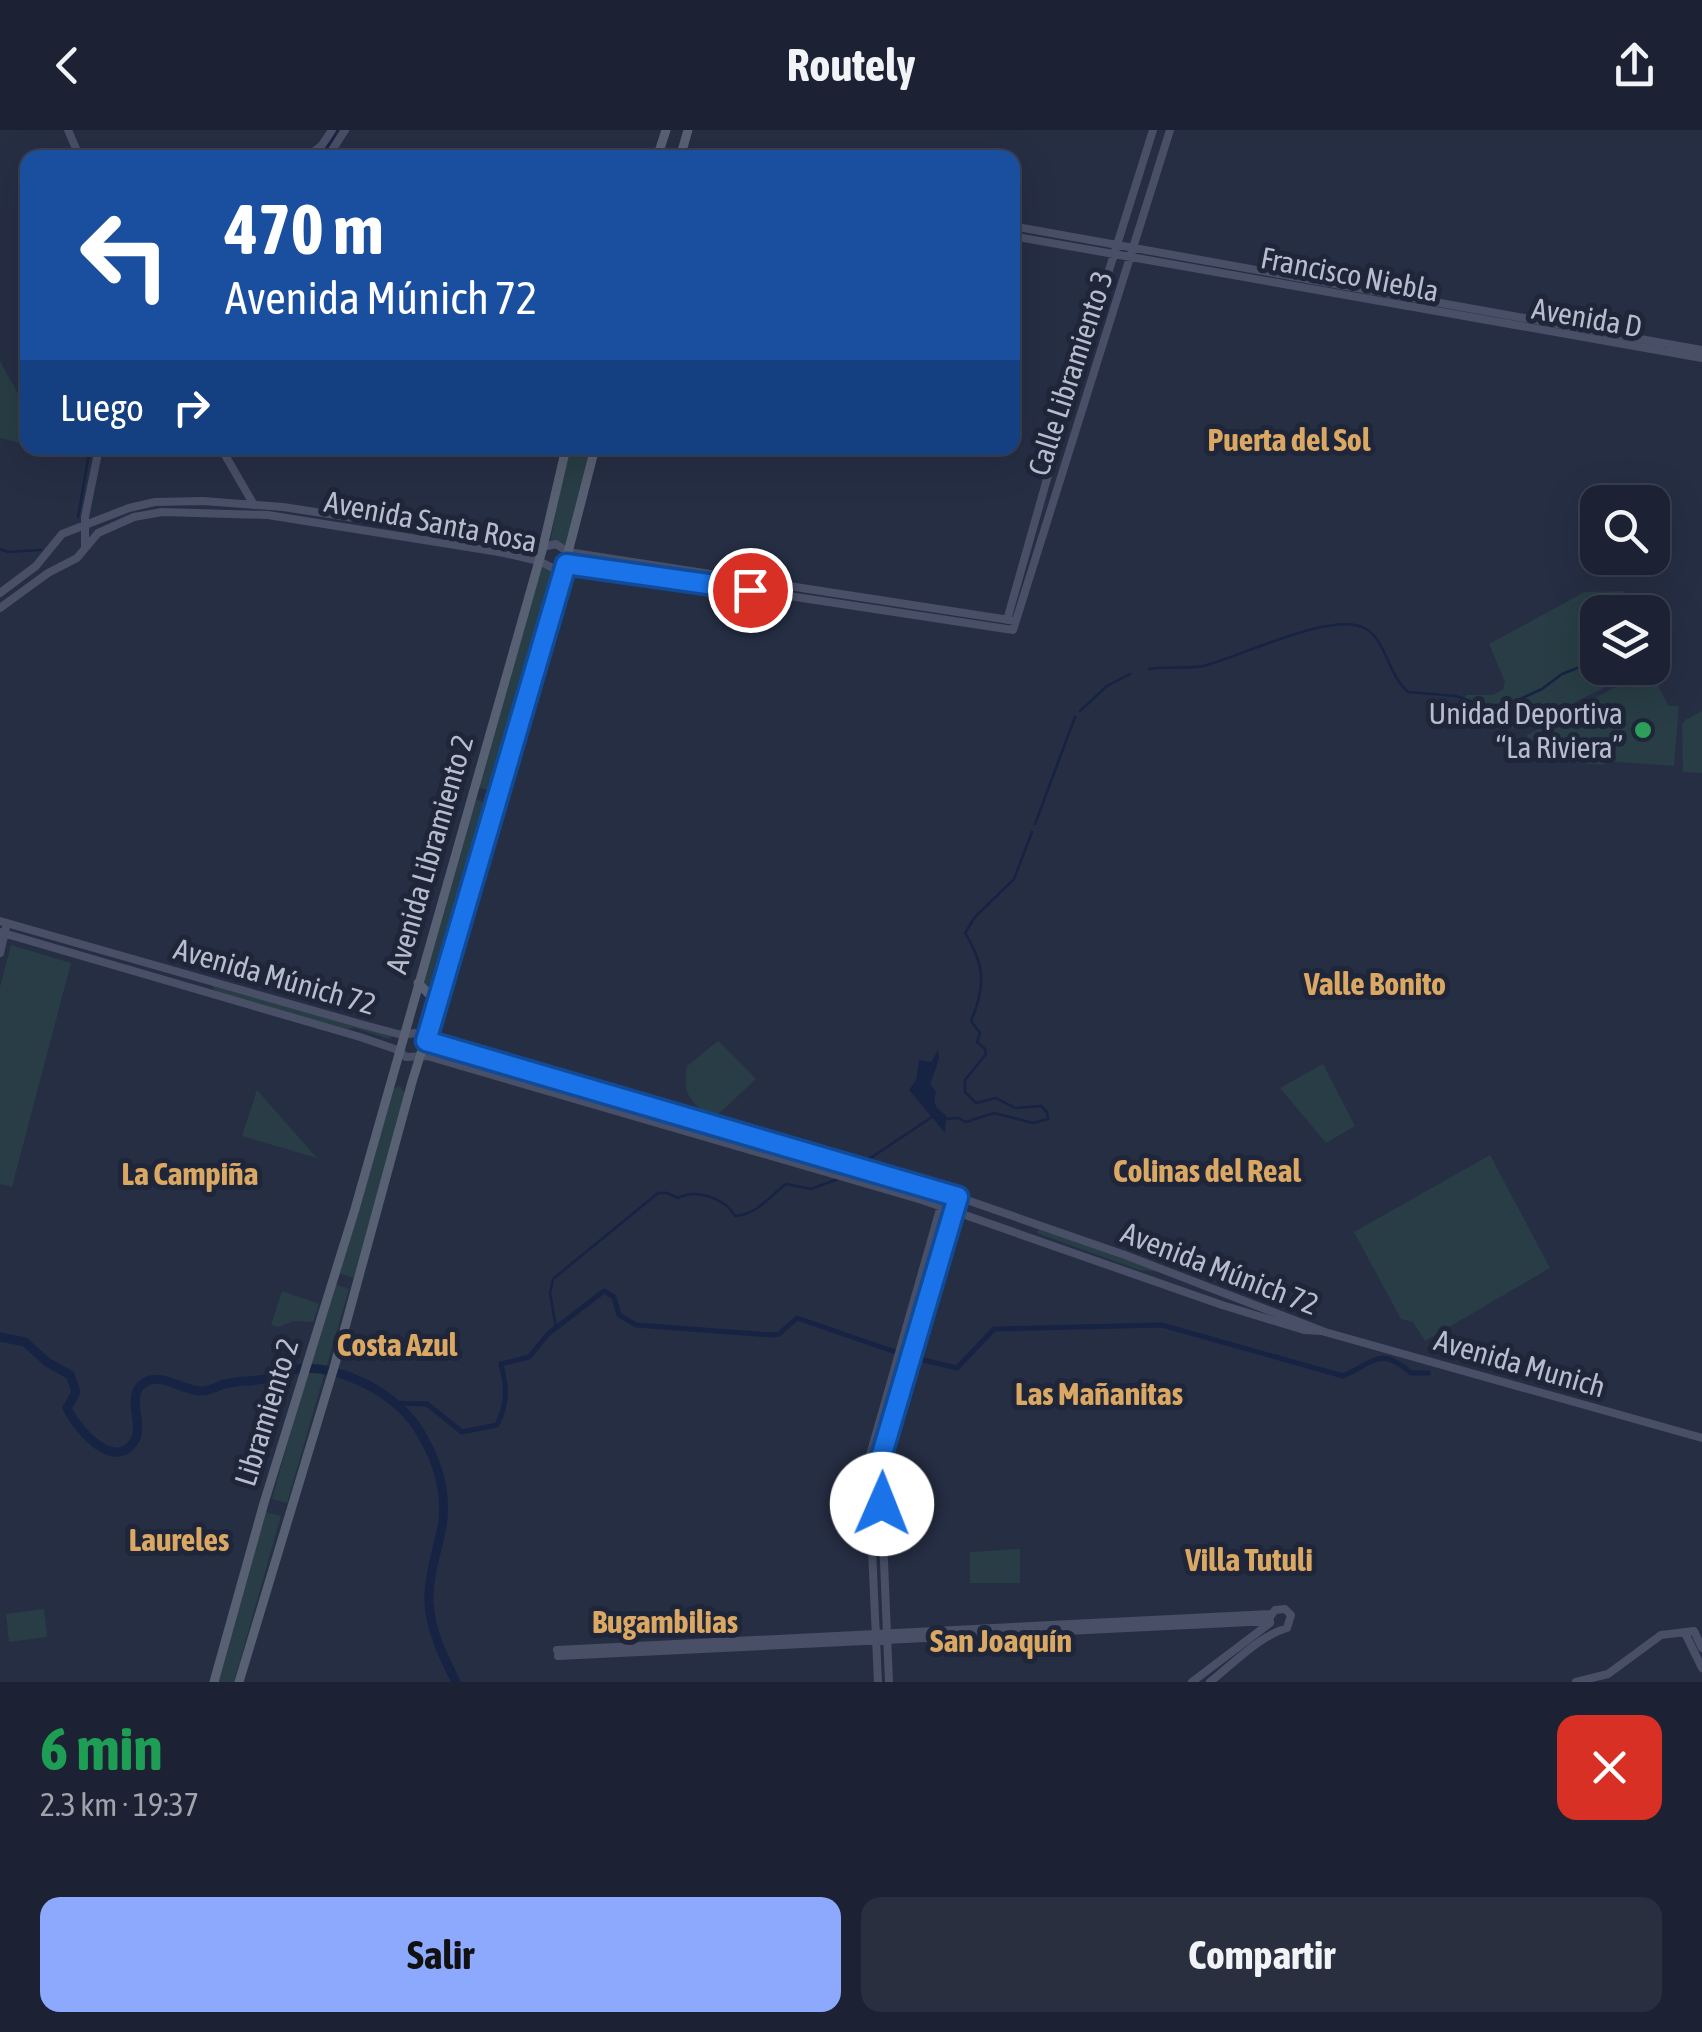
<!DOCTYPE html>
<html lang="es">
<head>
<meta charset="utf-8">
<style>
  :root { --surface:#1c2233; --page:#292f3f; --text:#f1f3f6; --muted:#a0a4ac; --line:#3a3f4e; --accent:#8da9fd }
  body { margin:0; font-family:"Asap Condensed",sans-serif; background:var(--page); color:var(--text); height:100vh; display:flex; flex-direction:column; font-size:38px; white-space:nowrap }
  * { box-sizing:border-box; margin:0 }
  p { font-size:32px; color:var(--muted) }
  .icon { flex:none; width:55px; height:55px; fill:none; stroke:currentColor; stroke-width:2; stroke-linecap:round; stroke-linejoin:round }
  .map { position:relative; height:1552px; overflow:hidden }
  .sheet { display:flex; flex-direction:column; background:var(--surface); flex:1 }
  .sheet>* { flex:none }
  .top-card { position:absolute; left:20px; top:20px; width:1000px; height:305px; border-radius:20px; box-shadow:0 10px 40px #0002,0 0 0 2px var(--line); background:#1a4fa0; color:#fff; overflow:hidden }
  .tools { position:absolute; left:1580px; top:355px; display:grid; gap:20px }
  .tools a { display:grid; place-items:center; width:90px; height:90px; border-radius:20px; background:var(--surface); box-shadow:0 10px 40px #0002,0 0 0 2px var(--line); font-size:50px }
  .pin { position:absolute; display:grid; place-items:center; width:85px; height:85px; color:#fff; margin:-42px; border:5px solid #fff; border-radius:50%; box-shadow:0 2px 10px #0007 }
  .me { position:absolute; width:110px; margin:-55px; rotate:1deg; stroke-linejoin:round; filter:drop-shadow(0 0 8px #0008) }
  .turn { display:flex; align-items:center; gap:35px; height:210px; padding:0 40px; font-size:45px }
  .turn .icon { width:130px; height:130px; stroke-width:2.5 }
  .turn b { display:block; font-size:70px; line-height:85px }
  .then { display:flex; align-items:center; height:95px; padding:0 40px; background:#0003; gap:20px; font-size:38px }
  .round { display:grid; place-items:center; flex:none; width:105px; height:105px; border-radius:20px; background:var(--page) }
  .headline { display:flex; align-items:center; justify-content:space-between; height:170px; padding:0 40px }
  h1 { font-size:60px; font-weight:700; line-height:75px; color:#1e9e55 }
  .primary-button { display:flex; gap:20px; margin-top:auto; padding:20px 40px }
  .primary-button a { flex:1; height:115px; border-radius:20px; background:var(--accent); color:#111; font-size:40px; font-weight:700; line-height:115px; text-align:center }
  .primary-button a+a { background:var(--page); color:var(--text) }
  header { display:flex; justify-content:space-between; align-items:center; height:130px; padding:0 40px; background:var(--surface); font-size:45px; font-weight:700 }
  .map>svg:first-child { display:block }
</style>
</head>
<body>
<header><svg class="icon" aria-label="back" viewBox="0 0 24 24"><path d="M15 5l-7 7 7 7"/></svg>Routely<svg class="icon" aria-label="share" viewBox="0 0 24 24"><path d="M12 15V3M7 8l5-5 5 5M5 13v7h14v-7"/></svg></header>
<div class="map">
<svg width="1702" height="1552" viewBox="0 0 1702 1552">
  <rect width="100%" height="100%" fill="#262e44"/>
  <path fill="#283d45" d="M0 231 27 280V315L0 308Z
    M568 318H591L566 415 550 413Z
    M541 435 558 439 494 662 477 657Z
    M1625 461 1619 482H1598V538H1643L1522 599 1457 595 1466 565H1492L1503 560 1505 552 1489 514 1585 462Z
    M1655 540 1659 558 1669 576H1679L1674 636 1605 631 1604 635 1506 627 1530 618 1527 605 1634 547Z
    M1702 581V643L1683 642 1682 595 1685 590Z
    M472 668 489 674 441 856 433 862 422 855Z
    M11 815 71 833 12 1057 0 1054V857Z
    M213 855 391 905 392 907 389 909 355 898 347 899 219 862 213 859Z
    M718 911 756 949 713 989C690 971 682 966 687 936Z
    M433 916 941 1066 938 1067 905 1057 895 1058 428 923Z
    M1323 934 1355 996 1326 1013 1280 958Z
    M400 956 405 964 354 1148 338 1143 394 958Z
    M257 960 317 1028 242 1006Z
    M1490 1025 1550 1138 1425 1211 1413 1192 1401 1189 1354 1102Z
    M1038 1099 1055 1103 1163 1142 1139 1140 1037 1103Z
    M332 1153 349 1159 287 1373 272 1369Z
    M282 1161 319 1174 313 1192 293 1191 279 1197 271 1195Z
    M266 1382 281 1386 234 1552H216Z
    M1020 1419V1453H970V1422Z
    M44 1479 47 1507 9 1512 6 1484Z"/>
  <path fill="#172343" d="M938 920 939 929 930 954 936 962C932 974 936 979 946 985L945 1003 909 960 916 950 919 930 931 932Z"/>
  <g fill="none" stroke-linecap="round" stroke-linejoin="round">
    <path stroke="#172343" stroke-width="2.5" d="M315 28 331 13 337 0
      M78 387 90 318
      M0 419 8 422 41 420
      M1652 503 1658 501
      M1149 539C1166 536 1186 539 1203 536 1238 528 1334 479 1366 499 1386 510 1388 545 1408 562L1456 566 1482 575H1507L1542 559 1562 544 1598 530
      M1080 581 1107 556 1130 544
      M1035 694 1075 587
      M945 989 958 988 966 992 994 983 1033 993 1048 989 1047 982 1041 976 1015 978 996 968 976 973 965 962V950L986 924 985 919 977 912 980 903 971 891C986 856 985 835 965 803L975 787 1014 749 1032 702
      M863 1033 932 987
      M556 1198 550 1163 553 1149 658 1063H667L678 1068C696 1058 726 1069 735 1086 759 1084 769 1066 786 1054L811 1059 838 1049"/>
    <path stroke="#172343" stroke-width="5" d="M392 1273 427 1274 462 1302 497 1295C508 1272 507 1258 501 1234L529 1227 548 1204 604 1161 614 1167 619 1185 636 1195 772 1205 779 1204 797 1188 907 1226 957 1238 994 1199 1162 1195 1343 1246C1377 1230 1381 1217 1411 1243H1428"/>
    <path stroke="#172343" stroke-width="9" d="M0 1207 25 1212 47 1232 70 1245 76 1262 67 1278C76 1298 115 1344 135 1310 144 1293 125 1265 144 1253 161 1241 184 1262 202 1261 210 1261 216 1257 224 1254 239 1250 254 1252 269 1248 276 1246 283 1241 290 1240 334 1231 393 1261 417 1297 438 1330 450 1367 440 1406 435 1428 428 1450 429 1473 431 1502 443 1526 456 1552"/>
    <path stroke="#484f66" stroke-width="8" d="M68 0 80 28
      M306 28 322 15 332 0
      M327 28 345 0
      M1012 96 1702 220
      M1012 106 1702 228
      M221 318 254 375
      M85 416V387L99 318
      M0 463 36 436 62 404 129 378 155 372 203 371 283 377 543 417 556 414 568 422 1016 491
      M0 478 48 443 77 428 98 403 134 387 162 382 268 385 499 422 539 431 553 438 565 434 605 438 1013 500 1170 0
      M1007 490 1079 236 1153 0
      M0 791 364 895 402 905 415 903 427 911 465 924 958 1067 1125 1125 1325 1202 1702 1308
      M0 802 360 907 398 920 406 927 427 926 922 1070 1222 1175 1304 1200 1321 1201
      M0 823 7 793
      M1685 1503 1702 1538
      M557 1520 1271 1484
      M558 1526 1270 1491
      M878 1552 868 1332 942 1072
      M889 1552 880 1335 956 1076
      M1192 1552 1270 1493
      M1210 1552C1234 1533 1259 1506 1287 1498L1291 1485 1285 1479 1275 1480 1270 1487
      M1576 1552 1608 1544 1661 1505 1694 1501 1702 1518"/>
    <path stroke="#586073" stroke-width="9" d="M657 28 666 0
      M680 28 688 0
      M418 853 429 864 441 862
      M214 1552 264 1373 355 1079 509 537 543 417 566 318
      M239 1552 335 1234 412 952 465 782 565 434 595 318"/>
  </g>
  <g fill="none" stroke-linecap="round" stroke-linejoin="round">
    <defs>
      <path id="route" d="M750 460 566 434 426 911 958 1067 882 1324V1374"/>
    </defs>
    <use href="#route" stroke="#114b97" stroke-width="25"/>
    <use href="#route" stroke="#1a73e8" stroke-width="18"/>
  </g>
  <circle fill="#2e9e5b" stroke="#1f2639" stroke-width="4" cx="1643" cy="600" r="10"/>
  <g text-anchor="middle" dominant-baseline="central" stroke-width="10" stroke-linejoin="round" paint-order="stroke">
    <g font-size="30" fill="#b7bdcd" stroke="#1f2639">
      <text transform="translate(1350 144) rotate(11)">Francisco Niebla</text>
      <text transform="translate(1587 187) rotate(10)">Avenida D</text>
      <text transform="translate(1070 243) rotate(-72)">Calle Libramiento 3</text>
      <text transform="translate(431 391) rotate(11)">Avenida Santa Rosa</text>
      <text transform="translate(429 724) rotate(-74)">Avenida Libramiento 2</text>
      <text transform="translate(275 846) rotate(16)">Avenida Múnich 72</text>
      <text transform="translate(1220 1138) rotate(21)">Avenida Múnich 72</text>
      <text transform="translate(1520 1233) rotate(16)">Avenida Munich</text>
      <text transform="translate(266 1282) rotate(-73)">Libramiento 2</text>
    </g>
    <g font-size="30" fill="#b7bdcd" stroke="#1f2639" text-anchor="end">
      <text x="1623" y="583">Unidad Deportiva<tspan x="1623" dy="34">“La Riviera”</tspan></text>
    </g>
    <g font-size="32" font-weight="bold" fill="#dba864" stroke="#1f2639">
      <text x="1289" y="309">Puerta del Sol</text>
      <text x="1375" y="853">Valle Bonito</text>
      <text x="1207" y="1040">Colinas del Real</text>
      <text x="190" y="1043">La Campiña</text>
      <text x="397" y="1214">Costa Azul</text>
      <text x="1099" y="1263">Las Mañanitas</text>
      <text x="179" y="1409">Laureles</text>
      <text x="1249" y="1429">Villa Tutuli</text>
      <text x="665" y="1491">Bugambilias</text>
      <text x="1001" y="1510">San Joaquín</text>
    </g>
  </g>
</svg>
<div class="tools">
<a><svg class="icon" aria-label="search" viewBox="0 0 24 24"><circle cx="10" cy="10" r="6"/><path d="M15 15l6 6"/></svg></a>
<a><svg class="icon" aria-label="layers" viewBox="0 0 24 24"><path d="M12 4l9 5-9 5-9-5zM3 14l9 5 9-5"/></svg></a>
</div>
<div class="pin" style="left:750px;top:460px;background:#d93025"><svg class="icon" aria-label="arrive" viewBox="0 0 24 24"><path d="M6 21V4h12l-3 4 3 4H6"/></svg></div>
<svg class="me" style="left:882px;top:1374px" viewBox="-20 -20 40 40"><circle r="19" fill="#fff"/><path d="M0-13L10 11 0 6-10 11z" fill="#1a73e8"/></svg>
<div class="top-card">
<div class="turn"><svg class="icon" aria-label="left" viewBox="0 0 24 24"><path d="M17 20v-9H6M10 6l-5 5 5 5"/></svg><div><b>470 m</b>Avenida Múnich 72</div></div>
<div class="then">Luego<svg class="icon" aria-label="right" viewBox="0 0 24 24"><path d="M7 20v-9h11M14 6l5 5-5 5"/></svg></div>
</div>
</div>
<section class="sheet">
<div class="headline"><div><h1>6 min</h1><p>2.3 km · 19:37</p></div><a class="round" style="background:#d93025;color:#fff"><svg class="icon" aria-label="close" viewBox="0 0 24 24"><path d="M6 6l12 12M18 6L6 18"/></svg></a></div>
<div class="primary-button"><a>Salir</a><a>Compartir</a></div>
</section>
</body>
</html>
